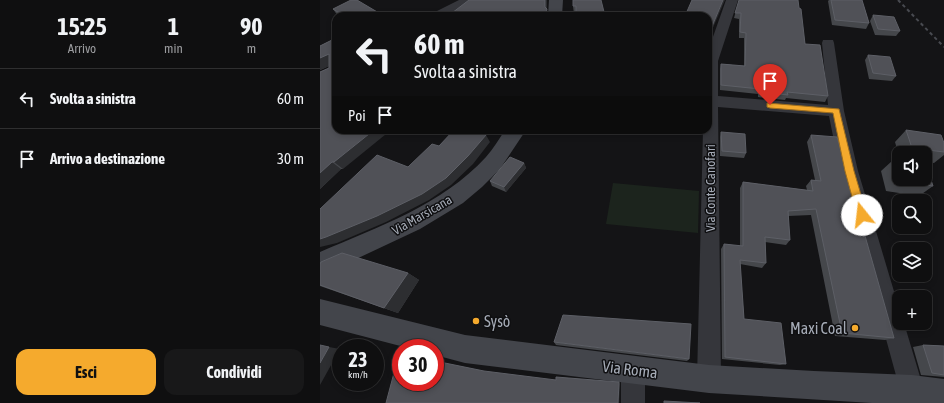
<!DOCTYPE html>
<html lang="it">
<head>
<meta charset="utf-8">
<style>
  :root { --surface:#0f0f10; --page:#181819; --text:#f1f3f6; --muted:#9b9c9f; --line:#2f2f30; --accent:#f5aa2d }
  body { margin:0; font-family:"Asap Condensed",sans-serif; background:var(--page); color:var(--text); height:100vh; display:flex; flex-direction:column; font-size:15px; white-space:nowrap }
  * { box-sizing:border-box; margin:0 }
  p { font-size:13px; color:var(--muted) }
  .icon { flex:none; width:22px; height:22px; fill:none; stroke:currentColor; stroke-width:2; stroke-linecap:round; stroke-linejoin:round }
  .map { position:relative; flex:1; overflow:hidden }
  .drawer { display:flex; flex-direction:column; background:var(--surface); width:320px }
  .drawer>* { flex:none }
  .hud { position:absolute; left:12px; top:12px; width:380px; height:122px; border-radius:12px; box-shadow:0 2px 6px #0003,0 0 0 1px var(--line); background:#0f0f10; color:var(--text); overflow:hidden }
  .buttons { position:absolute; left:572px; top:146px; display:grid; gap:8px }
  .buttons a { display:grid; place-items:center; width:40px; height:40px; border-radius:8px; background:var(--surface); box-shadow:0 2px 6px #0003,0 0 0 1px var(--line); font-size:20px }
  .speed { position:absolute; left:12px; top:339px; display:flex; gap:8px; font-size:20px; font-weight:700; text-align:center }
  .speed>* { display:grid; place-content:center; width:52px; height:52px; border-radius:50%; background:var(--surface); box-shadow:0 2px 6px #0003,0 0 0 1px var(--line); line-height:1 }
  .speed small { font-size:10px; font-weight:400 }
  .speed .limit { border:6px solid #d22; background:#fff; color:#111 }
  .pin { position:absolute; display:grid; place-items:center; width:34px; height:34px; color:#fff; margin:-41px -17px; border-radius:50% 50% 50% 0; rotate:-45deg; box-shadow:0 0 4px #0007 }
  .pin .icon { rotate:45deg }
  .me { position:absolute; width:44px; margin:-22px; rotate:344deg; stroke-linejoin:round; filter:drop-shadow(0 0 3px #0008) }
  .turn { display:flex; align-items:center; gap:14px; height:84px; padding:0 16px; font-size:18px }
  .turn .icon { width:52px; height:52px; stroke-width:2.5 }
  .turn b { display:block; font-size:28px; line-height:34px }
  .then { display:flex; align-items:center; height:38px; padding:0 16px; background:#0003; gap:8px; font-size:15px }
  .eta { display:flex; justify-content:space-evenly; align-items:center; height:68px; text-align:center }
  .eta b { font-size:24px; font-weight:700; line-height:28px }
  .button { display:flex; gap:8px; margin-top:auto; padding:8px 16px }
  .button a { flex:1; height:46px; border-radius:12px; background:var(--accent); color:#111; font-size:16px; font-weight:700; line-height:46px; text-align:center }
  .button a+a { background:var(--page); color:var(--text) }
  ul { padding:0; list-style:none }
  li { display:flex; align-items:center; gap:12px; height:60px; padding:0 16px; border-top:1px solid var(--line) }
  li div { flex:1 }
  li b { display:block; font-size:15px }
  li em { font-style:normal }
  main { display:flex; flex:1; min-height:0 }
  .map>svg:first-child { display:block }
</style>
</head>
<body>
<main>
<section class="drawer">
<div class="eta">
<div><b>15:25</b><p>Arrivo</p></div>
<div><b>1</b><p>min</p></div>
<div><b>90</b><p>m</p></div>
</div>
<ul>
<li><svg class="icon" aria-label="left" viewBox="0 0 24 24"><path d="M17 20v-9H6M10 6l-5 5 5 5"/></svg><div><b>Svolta a sinistra</b></div><em>60 m</em></li>
<li><svg class="icon" aria-label="arrive" viewBox="0 0 24 24"><path d="M6 21V4h12l-3 4 3 4H6"/></svg><div><b>Arrivo a destinazione</b></div><em>30 m</em></li>
</ul>
<div class="button"><a>Esci</a><a>Condividi</a></div>
</section>
<div class="map">
<svg width="624" height="403" viewBox="0 0 624 403">
  <rect width="100%" height="100%" fill="#141416"/>
  <path fill="#1c241d" d="M293 183 379 191 378 233 286 224Z"/>
  <g fill="none" stroke-linecap="round" stroke-linejoin="round">
    <path fill="#35363b" fill-rule="evenodd" d="M139 0H154L152 2 126 16H111L113 13Z
      M406 0H418L398 61V96L508 105 502 43 503 40H513L514 43 524 111 538 171 579 308V323H584L604 390 600 398 592 402 584 398 580 390 520 171 509 116 398 107 401 379 397 387 389 391 381 387 377 379 383 130H388V51Z
      M313 357 321 361 325 369V403H301V369L305 361Z"/>
    <path fill="#43454b" fill-rule="evenodd" d="M229 0H243L242 16H228Z
      M185 130H206L180 169 162 187 143 203 100 229 0 276V252C58 227 122 205 166 157 173 149 179 139 185 130Z
      M0 299 145 335 389 365 494 371 592 375 624 379V403H552L389 393 145 363 115 355V348H88L0 325Z"/>
    <path stroke="#484a50" stroke-width="2" stroke-dasharray="3.5 3" stroke-linecap="butt" d="M578 0 624 47"/>
  </g>
  <path fill="#45474b" d="M253 0 285 16H256V14H254L253 6Z
    M419 0 479 8 485 44 508 96 505 102 466 98 465 100 438 97V94L400 90V69L401 64 424 66V38H419V19L414 18Z
    M509 0H542L549 23 546 29 512 25 508 1Z
    M13 9 64 16H18Z
    M553 15 580 31 576 36 555 35 550 21Z
    M16 38 23 169H21L0 189V72L9 68V66L0 70V46Z
    M548 55 576 76 572 81 549 79 545 60Z
    M347 130H382L381 134Z
    M586 130 624 143V155L614 163 605 162V153H579V156L575 142Z
    M401 132 426 153 424 158 400 156V137Z
    M491 135 574 338 565 340 515 336 491 215 468 216 470 240 466 245 445 242 446 263 442 268 420 264 424 319 466 364 460 365 402 359 401 249 404 244 420 246V188L423 182 487 190 486 186 491 180H495L487 142Z
    M572 161 613 186 599 196 566 191 561 171Z
    M204 163 206 168 186 192 172 186 170 181Z
    M0 264 88 273 99 280 78 313 0 286Z
    M234 342 369 359 367 361 236 345Z
    M603 345 624 346V377L601 375 593 347Z"/>
  <path fill="#2d2e31" d="M225 0H227V10V9L229 16H225Z
    M403 0H405L388 39V36Z
    M9 54 16 63 0 70V58Z
    M54 130H71L23 169 14 162Z
    M166 135 170 142 153 164 131 185 109 200 66 222 17 243 0 247V239Z
    M12 162 21 169 0 189V173Z
    M204 163 206 168 186 192 184 187Z
    M88 273 99 280 78 313 64 308Z
    M9 347 20 349 0 385V363Z
    M299 382 300 384 299 403H298Z"/>
  <path fill="#505157" stroke="#5d5f66" d="M31 0H37L64 16H24L13 9Z
    M149 0H225V7L227 9 225 16H128Z
    M253 0H281L285 16H262V14H256V6H253Z
    M372 0H403L388 36V16H365Z
    M419 0H478L479 8 481 9 485 44 500 45 508 96 467 92 468 95 440 92V89L401 85V64L425 66 426 33 420 32 421 13H415Z
    M511 0H542L549 23 515 20Z
    M553 15 574 17 580 31 558 29Z
    M16 38V84L13 86H16V130H54L14 162H12L0 173V72L9 68V54L0 58V46Z
    M548 55 570 57 576 76 553 73Z
    M134 130H152L166 135 148 156 126 178 102 194 57 216 6 237 0 239V209L57 155 88 167 112 144 119 146Z
    M586 130 621 135 624 143V152L592 148Z
    M401 132 425 134 426 153 402 151Z
    M491 135 517 137 574 338 522 333 496 209 468 211 470 240 445 237 446 263 420 260 424 319 461 323 466 364 405 357 404 244 423 246V182L493 191 491 180 501 181Z
    M190 157 204 163 184 187 170 181Z
    M572 161H579V179H605V165H606L613 186 577 181Z
    M22 253 88 273 64 308 0 285V264L1 262Z
    M243 315 371 324 369 359 234 342Z
    M0 345 9 347 0 363Z
    M603 345 624 346V375L612 373Z
    M79 354 81 355V382H115V361L164 371 236 380V377L299 382 298 403H66Z
    M344 401 380 403H344Z"/>
  <path fill="#f5aa2d" stroke="#9f6e1d" d="M447 103 519 109 534 171 547 215 545 218H539L537 215 525 171 513 113 450 108 447 107Z"/>
  <g fill="#f5aa2d" stroke="#0f0f11" stroke-width="1.5">
    <circle cx="156" cy="321" r="4"/>
    <circle cx="535" cy="328" r="4"/>
  </g>
  <g text-anchor="middle" dominant-baseline="central" stroke-width="3" stroke-linejoin="round" paint-order="stroke">
    <g font-size="13" fill="#a5abb6" stroke="#0f0f11">
      <text transform="translate(390 188) rotate(-90)">Via Conte Canofari</text>
      <text transform="translate(102 215) rotate(-30)">Via Marsicana</text>
    </g>
    <g font-size="16" fill="#a5abb6" stroke="#0f0f11" text-anchor="start">
      <text x="164" y="321">Sysò</text>
      <text x="527" y="328" text-anchor="end">Maxi Coal</text>
    </g>
    <g font-size="16" fill="#a5abb6" stroke="#0f0f11">
      <text transform="translate(310 369) rotate(7)">Via Roma</text>
    </g>
  </g>
</svg>
<div class="buttons">
<a><svg class="icon" aria-label="sound" viewBox="0 0 24 24"><path d="M4 9h4l5-4v14l-5-4H4zM17 9q2 3 0 6"/></svg></a>
<a><svg class="icon" aria-label="search" viewBox="0 0 24 24"><circle cx="10" cy="10" r="6"/><path d="M15 15l6 6"/></svg></a>
<a><svg class="icon" aria-label="layers" viewBox="0 0 24 24"><path d="M12 4l9 5-9 5-9-5zM3 14l9 5 9-5"/></svg></a>
<a>+</a>
</div>
<div class="speed"><div>23<small>km/h</small></div><div class="limit">30</div></div>
<div class="pin" style="left:450px;top:105px;background:#d93025"><svg class="icon" aria-label="arrive" viewBox="0 0 24 24"><path d="M6 21V4h12l-3 4 3 4H6"/></svg></div>
<svg class="me" style="left:542px;top:215px" viewBox="-20 -20 40 40"><circle r="19" fill="#fff"/><path d="M0-13L10 11 0 6-10 11z" fill="#f5aa2d"/></svg>
<div class="hud">
<div class="turn"><svg class="icon" aria-label="left" viewBox="0 0 24 24"><path d="M17 20v-9H6M10 6l-5 5 5 5"/></svg><div><b>60 m</b>Svolta a sinistra</div></div>
<div class="then">Poi<svg class="icon" aria-label="arrive" viewBox="0 0 24 24"><path d="M6 21V4h12l-3 4 3 4H6"/></svg></div>
</div>
</div>
</main>
</body>
</html>
